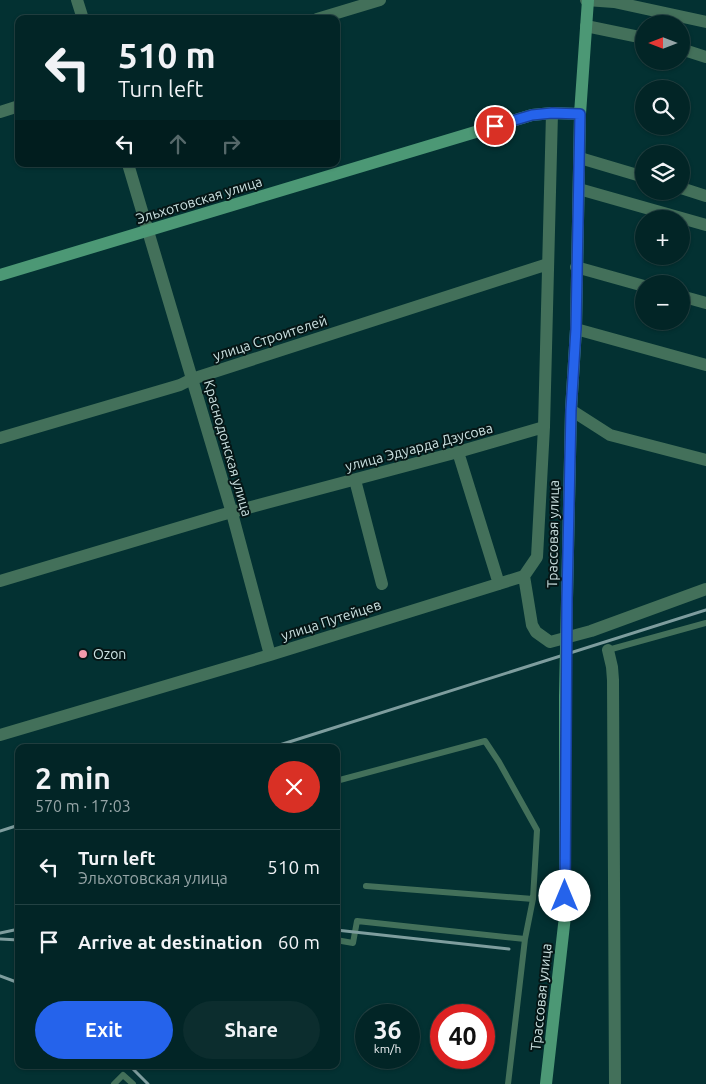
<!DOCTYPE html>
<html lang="en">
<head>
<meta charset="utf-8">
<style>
  :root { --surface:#022526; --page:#0c2d2e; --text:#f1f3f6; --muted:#96a5a7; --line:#234243; --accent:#2563eb }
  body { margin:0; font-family:Ubuntu,sans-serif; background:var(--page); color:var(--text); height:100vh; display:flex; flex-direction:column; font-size:19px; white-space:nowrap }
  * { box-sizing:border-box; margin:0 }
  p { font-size:16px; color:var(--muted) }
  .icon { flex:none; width:28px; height:28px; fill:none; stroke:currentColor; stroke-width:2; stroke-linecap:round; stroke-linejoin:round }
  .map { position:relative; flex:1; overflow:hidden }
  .panel { position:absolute; left:15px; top:744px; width:325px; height:325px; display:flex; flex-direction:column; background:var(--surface); border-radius:10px; box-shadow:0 1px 4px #0004,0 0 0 1px var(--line) }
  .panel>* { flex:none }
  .hud { position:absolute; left:15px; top:15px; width:325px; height:152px; border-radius:10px; box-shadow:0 1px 4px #0004,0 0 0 1px var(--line); background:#022526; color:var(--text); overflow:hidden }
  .needle { width:32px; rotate:270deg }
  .fabs { position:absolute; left:635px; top:15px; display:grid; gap:10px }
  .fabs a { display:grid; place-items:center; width:55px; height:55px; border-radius:50%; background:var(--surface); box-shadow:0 1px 4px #0004,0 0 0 1px var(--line); font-size:25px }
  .speed { position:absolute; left:355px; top:1004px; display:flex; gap:10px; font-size:25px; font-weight:700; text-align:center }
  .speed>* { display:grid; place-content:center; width:65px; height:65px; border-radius:50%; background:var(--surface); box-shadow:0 1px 4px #0004,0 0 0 1px var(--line); line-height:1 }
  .speed small { font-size:12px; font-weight:400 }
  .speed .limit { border:8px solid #d22; background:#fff; color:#111 }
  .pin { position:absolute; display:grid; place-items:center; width:42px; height:42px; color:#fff; margin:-21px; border:2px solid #fff; border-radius:50%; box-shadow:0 1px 5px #0007 }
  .me { position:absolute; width:55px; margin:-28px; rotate:0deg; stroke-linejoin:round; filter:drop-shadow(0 0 4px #0008) }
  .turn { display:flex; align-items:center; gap:18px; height:105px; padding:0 20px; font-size:22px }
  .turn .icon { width:65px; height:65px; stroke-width:2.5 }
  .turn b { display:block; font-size:35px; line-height:42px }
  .lanes { display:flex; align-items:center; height:48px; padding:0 20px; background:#0003; justify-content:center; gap:25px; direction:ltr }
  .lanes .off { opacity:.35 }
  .round { display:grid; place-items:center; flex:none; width:52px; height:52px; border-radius:26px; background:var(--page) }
  .headline { display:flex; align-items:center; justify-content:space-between; height:85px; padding:0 20px }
  h1 { font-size:30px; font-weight:700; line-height:38px }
  .primary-button { display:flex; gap:10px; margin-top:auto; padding:10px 20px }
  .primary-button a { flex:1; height:58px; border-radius:30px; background:var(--accent); color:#fff; font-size:20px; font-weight:700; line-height:58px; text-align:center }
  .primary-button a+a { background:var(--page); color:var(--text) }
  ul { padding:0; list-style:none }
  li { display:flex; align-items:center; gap:15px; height:75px; padding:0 20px; border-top:1px solid var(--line) }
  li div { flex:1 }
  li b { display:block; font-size:19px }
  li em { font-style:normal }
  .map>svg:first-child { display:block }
</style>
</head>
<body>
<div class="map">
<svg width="706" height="1084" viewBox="0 0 706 1084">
  <rect width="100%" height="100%" fill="#033132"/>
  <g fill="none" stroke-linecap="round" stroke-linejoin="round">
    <path stroke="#43705a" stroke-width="6" d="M608 650 706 623
      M336 781 485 741 499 762 537 830 533 899
      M366 886 533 899 525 939 508 1084
      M336 940 353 943 357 921 525 939
      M114 1084 123 1075 133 1084"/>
    <path stroke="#43705a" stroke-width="12" d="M77 0 83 19
      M586 0 614 2 706 22
      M317 19 380 0
      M586 26 644 38
      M681 49 706 57
      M0 112 19 106
      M580 158 644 177
      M128 164 232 513 270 655
      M681 188 706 196
      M579 189 706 225
      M576 267 644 286
      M681 296 706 303
      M576 329 706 365
      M571 410 610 435 706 460
      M0 438 180 385 192 379 548 264
      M458 452 499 584
      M355 480 382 584
      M524 576 532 625 536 632 550 642 591 631 706 589
      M0 581 221 515 458 452 544 427 552 113
      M608 650 612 667 613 680 615 1084
      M0 735 270 655 524 576 537 557 544 427"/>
    <path stroke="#4c9875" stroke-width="12" d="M0 275 532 115 552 113 580 114
      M567 599 571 410 576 329 580 114 588 0
      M546 1084 565 916V697"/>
    <path stroke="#7e9d9e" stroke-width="3" d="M270 748 706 610
      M0 831 19 825
      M336 930 509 949
      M0 933 19 929
      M0 939 19 940
      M0 976 19 983
      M129 1065 148 1084"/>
    <path stroke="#4c9875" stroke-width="12" d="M565 697 567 599"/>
  </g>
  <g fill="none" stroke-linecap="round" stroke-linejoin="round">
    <defs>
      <path id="route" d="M495 126 532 115 552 113 580 114 576 329 571 410 567 599 565 896"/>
    </defs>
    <use href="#route" stroke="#184099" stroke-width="12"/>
    <use href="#route" stroke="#2563eb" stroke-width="9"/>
  </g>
  <circle fill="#f39aab" stroke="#051616" stroke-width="2" cx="83" cy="654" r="5"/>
  <g text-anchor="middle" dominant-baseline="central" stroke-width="4" stroke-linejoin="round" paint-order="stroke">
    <g font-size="14" fill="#cce2e2" stroke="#051616">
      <text transform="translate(199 200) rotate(-17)">Эльхотовская улица</text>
      <text transform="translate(270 338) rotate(-18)">улица Строителей</text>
      <text transform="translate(419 447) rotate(-15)">улица Эдуарда Дзусова</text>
      <text transform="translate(228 448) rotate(74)">Краснодонская улица</text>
      <text transform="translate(553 534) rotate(-89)">Трассовая улица</text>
      <text transform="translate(331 620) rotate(-18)">улица Путейцев</text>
      <text transform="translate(541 997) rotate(-84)">Трассовая улица</text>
    </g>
    <g font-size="14" fill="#cce2e2" stroke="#051616" text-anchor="start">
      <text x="93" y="654">Ozon</text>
    </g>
  </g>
</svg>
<div class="fabs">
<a><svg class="needle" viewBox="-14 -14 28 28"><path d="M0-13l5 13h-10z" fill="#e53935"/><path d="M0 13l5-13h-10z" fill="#96a5a7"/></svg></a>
<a><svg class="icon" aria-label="search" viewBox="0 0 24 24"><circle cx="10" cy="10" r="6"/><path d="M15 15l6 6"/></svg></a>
<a><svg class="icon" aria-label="layers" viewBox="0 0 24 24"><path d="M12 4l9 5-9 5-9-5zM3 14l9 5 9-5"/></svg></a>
<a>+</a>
<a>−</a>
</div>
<div class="speed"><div>36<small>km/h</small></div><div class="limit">40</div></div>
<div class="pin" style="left:495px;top:126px;background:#d93025"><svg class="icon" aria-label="arrive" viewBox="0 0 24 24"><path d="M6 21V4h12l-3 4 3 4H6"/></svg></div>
<svg class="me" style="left:565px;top:896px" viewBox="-20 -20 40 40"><circle r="19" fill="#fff"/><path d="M0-13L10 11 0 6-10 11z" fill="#2563eb"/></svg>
<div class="hud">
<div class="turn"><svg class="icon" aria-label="left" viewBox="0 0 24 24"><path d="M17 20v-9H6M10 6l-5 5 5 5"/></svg><div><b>510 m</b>Turn left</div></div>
<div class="lanes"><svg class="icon" aria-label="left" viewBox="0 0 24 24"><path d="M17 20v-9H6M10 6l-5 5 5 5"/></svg><svg class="icon off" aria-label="ahead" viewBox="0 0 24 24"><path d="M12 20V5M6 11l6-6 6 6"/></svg><svg class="icon off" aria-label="right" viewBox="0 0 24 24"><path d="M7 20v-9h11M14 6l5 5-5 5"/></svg></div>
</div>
<section class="panel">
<div class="headline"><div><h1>2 min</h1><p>570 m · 17:03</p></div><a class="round" style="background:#d93025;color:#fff"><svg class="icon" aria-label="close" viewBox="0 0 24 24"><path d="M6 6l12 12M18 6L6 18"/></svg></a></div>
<ul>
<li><svg class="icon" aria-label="left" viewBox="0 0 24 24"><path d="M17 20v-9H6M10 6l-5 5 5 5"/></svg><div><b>Turn left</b><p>Эльхотовская улица</p></div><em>510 m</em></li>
<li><svg class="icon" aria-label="arrive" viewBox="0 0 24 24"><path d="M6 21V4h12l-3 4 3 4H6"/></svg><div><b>Arrive at destination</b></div><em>60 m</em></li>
</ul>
<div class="primary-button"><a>Exit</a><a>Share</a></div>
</section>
</div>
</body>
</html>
